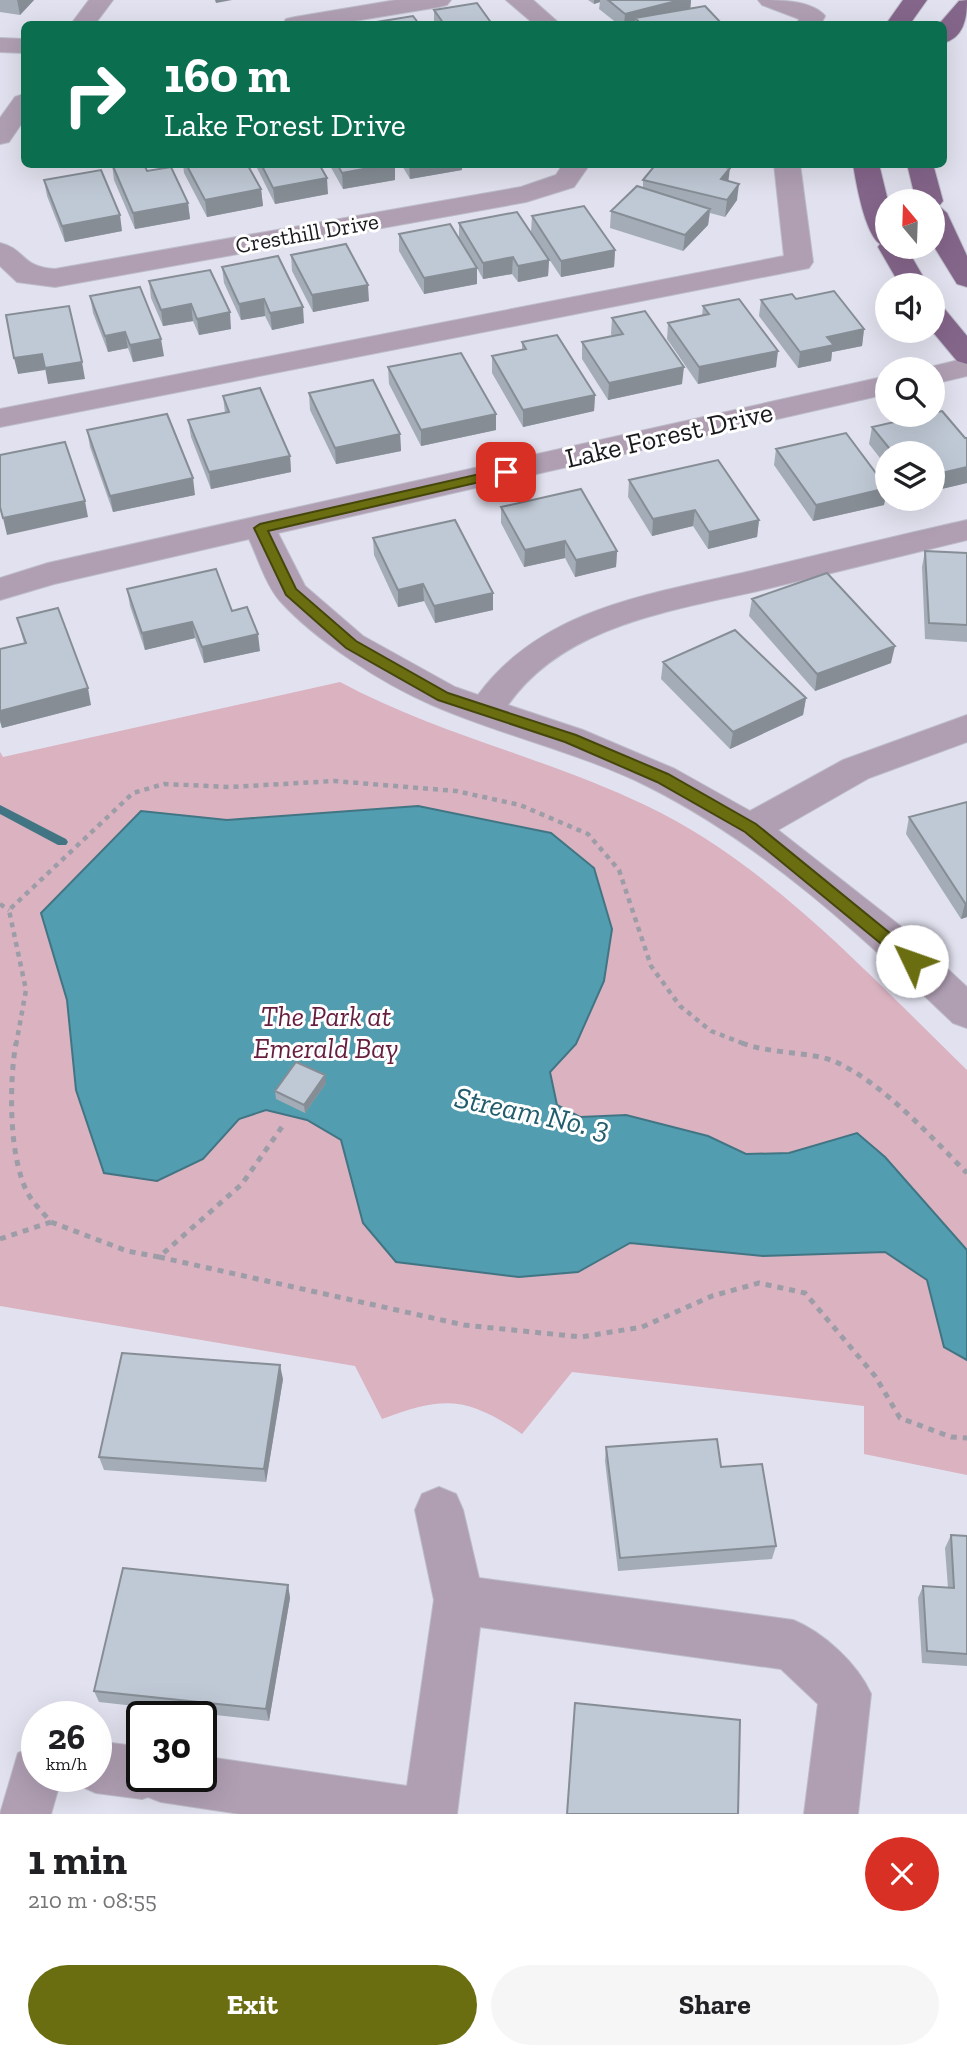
<!DOCTYPE html>
<html lang="en">
<head>
<meta charset="utf-8">
<style>
  :root { --surface:#fff; --page:#f6f6f6; --text:#202124; --muted:#757577; --accent:#6a6d10 }
  body { margin:0; font-family:"Zilla Slab",serif; background:var(--page); color:var(--text); height:100vh; display:flex; flex-direction:column; font-size:26px; white-space:nowrap }
  * { box-sizing:border-box; margin:0 }
  p { font-size:23px; color:var(--muted) }
  .icon { flex:none; width:38px; height:38px; fill:none; stroke:currentColor; stroke-width:2; stroke-linecap:round; stroke-linejoin:round }
  .map { position:relative; height:1814px; overflow:hidden }
  .drawer { display:flex; flex-direction:column; background:var(--surface); flex:1 }
  .drawer>* { flex:none }
  .hud { position:absolute; left:21px; top:21px; width:926px; height:147px; border-radius:10px; box-shadow:0 7px 28px #0002; background:#0b6e4f; color:#fff; overflow:hidden }
  .needle { width:46px; rotate:341deg }
  .fabs { position:absolute; left:875px; top:189px; display:grid; gap:14px }
  .fabs a { display:grid; place-items:center; width:70px; height:70px; border-radius:50%; background:var(--surface); box-shadow:0 7px 28px #0002; font-size:35px }
  .speed { position:absolute; left:21px; top:1701px; display:flex; gap:14px; font-size:35px; font-weight:700; text-align:center }
  .speed>* { display:grid; place-content:center; width:91px; height:91px; border-radius:50%; background:var(--surface); box-shadow:0 7px 28px #0002; line-height:1 }
  .speed small { font-size:18px; font-weight:400 }
  .speed .limit { border:4px solid #111; border-radius:10px; background:#fff; color:#111 }
  .pin { position:absolute; display:grid; place-items:center; width:60px; height:60px; color:#fff; margin:-30px; border-radius:14px; box-shadow:0 4px 10px #0006 }
  .me { position:absolute; width:77px; margin:-38px; rotate:312deg; stroke-linejoin:round; filter:drop-shadow(0 0 5px #0008) }
  .turn { display:flex; align-items:center; gap:24px; height:147px; padding:0 28px; font-size:32px }
  .turn .icon { width:91px; height:91px; stroke-width:2.5 }
  .turn b { display:block; font-size:49px; line-height:60px }
  .round { display:grid; place-items:center; flex:none; width:74px; height:74px; border-radius:37px; background:var(--page) }
  .headline { display:flex; align-items:center; justify-content:space-between; height:119px; padding:0 28px }
  h1 { font-size:42px; font-weight:700; line-height:52px }
  .action { display:flex; gap:14px; margin-top:auto; padding:14px 28px }
  .action a { flex:1; height:80px; border-radius:42px; background:var(--accent); color:#fff; font-size:28px; font-weight:700; line-height:80px; text-align:center }
  .action a+a { background:var(--page); color:var(--text) }
  .map>svg:first-child { display:block }
</style>
</head>
<body>
<div class="map">
<svg width="967" height="1814" viewBox="0 0 967 1814">
  <rect width="100%" height="100%" fill="#e1e1ef"/>
  <path fill="#dab2c0" d="M340 682C439 735 544 757 645 805 768 863 870 976 967 1070V1475L864 1454V1406L572 1372 522 1434C466 1396 444 1396 382 1419L355 1366 0 1306V752L3 757Z"/>
  <path fill="#539db0" stroke="#427584" stroke-width="2" d="M418 806 551 833 594 868 612 929 604 981 576 1044 550 1072 557 1105 580 1117 626 1115 708 1136 746 1154 789 1153 857 1133 885 1157 967 1250V1360L944 1347 927 1280 885 1252 763 1256 630 1243 578 1272 519 1277 396 1262 363 1223 341 1140 307 1120 266 1110 239 1119 203 1159 157 1181 104 1173 76 1090 67 1000 41 913 141 811 227 820Z"/>
  <g fill="none" stroke-linecap="round" stroke-linejoin="round">
    <path fill="#427584" fill-rule="evenodd" d="M0 805 66 839 68 842 66 845H58L0 814Z"/>
    <defs>
      <path id="minor" d="M89 0H113L95 24H71Z
        M396 0H451L447 5 439 7 336 24H283L286 19 295 17Z
        M506 0H533L560 24H534Z
        M758 0C778 0 812 0 825 16L821 24H797L799 19 762 5Z
        M0 38 24 39V53L0 52Z
        M24 94V120L9 142 0 144V118L15 97Z
        M563 164H590L574 187 526 202 55 287 17 282 0 266V243C26 249 20 267 55 269L521 187 556 175Z
        M774 164H800L813 262 809 268 0 427V409L784 256Z
        M967 358V376L933 384V369H922Z
        M887 376V394L278 533 305 586 363 636 455 687 478 695C544 606 654 594 755 570 826 553 896 536 967 520V540C901 556 835 572 770 588 679 610 566 622 508 705L583 730 675 769 750 811 843 760 967 715V742L869 778 778 830 908 932 967 987V1028L953 1023C861 935 764 845 649 787 579 752 503 736 432 705 383 684 315 640 280 601 266 585 258 558 249 539L54 584 0 600V578L48 563Z
        M439 1487 456 1494 463 1510 479 1578 793 1620C823 1632 858 1664 871 1694L858 1814H804L818 1704 781 1669 480 1627 457 1814H240L161 1802 148 1797 142 1799 96 1793 78 1785 74 1776H96V1741L142 1747V1776H201V1756L407 1786 434 1600 415 1510 422 1494Z
        M37 1746V1776H62L51 1814H0L18 1753Z"/>
      <path id="major" d="M903 0H927L910 24H886Z
        M967 0C967 18 964 38 943 43V24H939L959 1Z
        M853 164H879L888 201 887 247H906L928 285H900L878 247 880 244C865 234 856 183 853 164Z
        M907 164H933L943 201 939 206 947 213 967 256V287L957 284 933 245V201H916Z
        M933 304 943 307 967 336V364L957 361 932 331Z"/>
    </defs>
    <use href="#minor" stroke="#bdbdc9" stroke-width="2"/>
    <use href="#major" stroke="#bdbdc9" stroke-width="2"/>
    <path stroke="#9d9da8" stroke-width="4.5" stroke-dasharray="5 5" stroke-linecap="butt" d="M0 904 9 910
      M16 1045 26 990 9 910 133 793 164 784 231 787 334 781 456 791 520 805 588 834 619 870 651 966 680 1006 711 1031 747 1045"/>
    <path stroke="#9d9da8" stroke-width="5" stroke-dasharray="6 6" stroke-linecap="butt" d="M742 1043C770 1054 815 1052 836 1062 885 1085 929 1135 967 1173
      M51 1222 127 1251 159 1257 242 1184 284 1124
      M0 1239 51 1222C44 1214 36 1206 30 1197 8 1162 9 1082 16 1043
      M159 1257 464 1325 581 1337 642 1327 712 1296 759 1283 805 1293 875 1376 900 1418 951 1437 967 1438"/>
    <use href="#minor" fill="#b09fb3" fill-rule="evenodd"/>
    <use href="#major" fill="#85668b" fill-rule="evenodd"/>
  </g>
  <path fill="#a4adb7" d="M0 0H34L20 15 0 12Z
    M588 0H691L690 8 722 24H618L599 9 600 2 594 4Z
    M434 10 492 24H434Z
    M112 164 147 171 188 203 190 219 135 229 114 180Z
    M183 164H247L261 189 263 206 207 217 184 173Z
    M255 164H319L328 194 275 204Z
    M329 164H395V180L343 189Z
    M401 164H462V170L410 179Z
    M44 180 122 231 65 242 47 196Z
    M643 180 729 181 737 200 725 217 710 213 708 225 683 251 610 228 611 211 643 188Z
    M532 216 615 250 614 267 561 277 531 232Z
    M459 223 549 260 548 276 518 282 512 274 483 279 477 268V284L424 294 399 251V234L459 239Z
    M291 255 369 301 313 312 292 271Z
    M222 267 304 323 272 330 265 316 241 320 224 283Z
    M149 281 231 329 199 335 193 321 163 326 151 298Z
    M90 296 164 356 133 362 128 348 108 352 93 313Z
    M796 299 864 329 862 346 832 352 831 361 798 368 759 316 761 300Z
    M703 306 776 367 698 384 667 339 668 323 702 316Z
    M612 318 682 384 608 400 582 359V342L612 336 611 334Z
    M522 342 595 395 594 411 523 427 492 373V356L522 350Z
    M388 367 496 414V430L421 446 389 384Z
    M309 393 400 434 401 451 336 464 310 410Z
    M223 396 290 456 291 472 211 489 191 437 188 420 225 413Z
    M872 427 967 438V483L933 491V453H887V467L869 444Z
    M87 430 195 495 113 512 90 447Z
    M776 449 887 488 884 505 813 521 774 465Z
    M629 480 759 520 757 537 708 549 693 526 652 536 628 497Z
    M501 507 617 551 616 567 575 577 565 558 524 567 501 523Z
    M373 538 493 610 435 623 424 601 398 607 374 555Z
    M925 551 967 553V642L925 639 922 567Z
    M127 589 232 611 260 651 204 663 195 638 145 650 130 606Z
    M752 599 891 663 815 691 749 616Z
    M17 618 91 705 2 728 0 722V649L24 643Z
    M663 662 806 698 803 715 730 749 661 679Z
    M967 802V917L961 919 906 834 909 817Z
    M326 1083 305 1113 276 1099 275 1091Z
    M283 1379 266 1482 104 1470 99 1457Z
    M606 1447 721 1467 776 1546 772 1559 618 1571 605 1461Z
    M951 1535 967 1536V1666L922 1663 918 1598 923 1586 948 1588 945 1548Z
    M288 1585 290 1598 269 1721 99 1702 94 1691Z"/>
  <path fill="#868d95" d="M17 0H34L20 15Z
    M215 0H232L216 3Z
    M594 0H600V2L594 4Z
    M680 0H691L690 13 635 18V24H624L625 14Z
    M390 164H395V180L343 189 342 173Z
    M409 164H462V170L410 179Z
    M479 164H492L479 167Z
    M730 168 728 184 721 179Z
    M327 178 328 194 275 204 273 188Z
    M739 184 737 200 725 217 727 200Z
    M261 189 263 206 207 217 205 200Z
    M188 203 190 219 135 229 133 213Z
    M710 209 708 225 683 251 685 235Z
    M120 215 122 231 65 242 62 226Z
    M615 250 614 267 561 277V261Z
    M513 257 512 274 483 279V263Z
    M549 260 548 276 518 282V266Z
    M477 268V284L424 294V278Z
    M368 285 369 301 313 312 312 295Z
    M264 299 265 316 241 320 239 304Z
    M191 304 193 321 163 326 161 310Z
    M303 307 304 323 272 330 270 313Z
    M230 312 231 329 199 335 197 319Z
    M864 329 862 346 832 352 831 361 798 368 800 352 827 337Z
    M125 332 128 348 108 352 105 336Z
    M161 339 164 356 133 362 130 345Z
    M778 351 776 367 698 384 699 367Z
    M42 354 45 370 18 374 14 358Z
    M82 362 85 379 48 384 45 368Z
    M684 367 682 384 608 400 609 383Z
    M595 395 594 411 523 427V410Z
    M496 414V430L421 446V430Z
    M400 434 401 451 336 464 335 448Z
    M290 456 291 472 211 489 209 472Z
    M967 467V483L933 491V475Z
    M193 478 195 495 113 512 110 496Z
    M887 488 884 505 813 521 816 505Z
    M85 501 88 517 7 535 3 518Z
    M695 510 693 526 652 536 653 519Z
    M759 520 757 537 708 549 709 532Z
    M565 541V558L524 567 525 550Z
    M617 551 616 567 575 577 576 560Z
    M423 584 424 601 398 607V590Z
    M493 593V610L435 623 434 606Z
    M192 622 195 638 145 650 142 633Z
    M258 634 260 651 204 663 202 647Z
    M895 646 891 663 815 691 817 674Z
    M88 688 91 705 2 728 0 720V711Z
    M806 698 803 715 730 749 733 732Z
    M965 903H967V917L961 919Z
    M325 1075 326 1083 305 1113 304 1105Z
    M280 1365 283 1379 266 1482 264 1469Z
    M288 1585 290 1598 269 1721 266 1709Z"/>
  <path fill="#bfc9d5" stroke="#868d95" stroke-width="2" d="M608 0H680L625 14Z
    M477 3 492 24H444L434 10Z
    M705 6 722 24H641L635 18Z
    M413 16 419 24H364Z
    M112 164H144L147 171 171 167 188 203 133 213Z
    M186 164H247L261 189 205 200Z
    M261 164H319L327 178 273 188Z
    M337 164H390L342 173Z
    M656 164H714L730 168 721 179 739 184 727 200 643 180Z
    M101 170 120 215 62 226 44 180Z
    M637 186 710 209 685 235 611 211Z
    M584 206 615 250 561 261 532 216Z
    M517 212 549 260 518 266 513 257 483 263 459 223Z
    M450 224 477 268 424 278 399 234Z
    M346 244 368 285 312 295 291 255Z
    M278 256 303 307 270 313 264 299 239 304 222 267Z
    M210 270 230 312 197 319 191 304 161 310 149 281Z
    M140 287 161 339 130 345 125 332 105 336 90 296Z
    M834 291 864 329 827 337 834 345 800 352 761 300 792 294 796 299Z
    M739 299 778 351 699 367 668 323 709 314 703 306Z
    M69 306 82 362 45 368 42 354 14 358 6 315Z
    M645 311 684 367 609 383 582 342 623 334 612 318Z
    M557 335 595 395 523 410 492 356 526 349 522 342Z
    M461 353 496 414 421 430 388 367Z
    M373 380 400 434 335 448 309 393Z
    M260 388 290 456 209 472 188 420 229 412 223 396Z
    M942 411 965 438H967V467L933 475V453H893L872 427 925 415H933V413Z
    M167 414 193 478 110 496 87 430Z
    M846 433 887 488 816 505 776 449Z
    M65 442 85 501 3 518 0 507V455Z
    M718 460 759 520 709 532 695 510 653 519 629 480Z
    M581 489 617 551 576 560 565 541 525 550 501 507Z
    M455 520 493 593 434 606 423 584 398 590 373 538Z
    M925 551 967 553V625L929 623Z
    M216 569 232 611 247 607 258 634 202 647 192 622 142 633 127 589Z
    M827 573 895 646 817 674 752 599Z
    M58 608 88 688 0 711V649L26 643 17 618Z
    M735 630 806 698 733 732 663 662Z
    M967 802V903H965L909 817Z
    M296 1062 325 1075 304 1105 275 1091Z
    M122 1353 280 1365 264 1469 99 1457Z
    M717 1439 721 1467 762 1464 776 1546 620 1558 606 1447Z
    M951 1535 967 1536V1654L927 1651 923 1586 954 1588Z
    M123 1568 288 1585 266 1709 94 1691Z
    M575 1703 740 1720 738 1814H567Z"/>
  <path fill="#6a6d10" stroke="#45470a" stroke-width="2" d="M506 468 510 469V475L268 531 296 589 356 641 448 693 576 735 668 774 756 824 918 956V965H907L745 832 657 782 565 742 438 700 346 648 286 595 254 528 260 524Z"/>
  <g text-anchor="middle" dominant-baseline="central" stroke-width="6" stroke-linejoin="round" paint-order="stroke">
    <g font-size="23" fill="#19191e" stroke="#fff">
      <text transform="translate(307 233) rotate(-10)">Cresthill Drive</text>
    </g>
    <g font-size="28" fill="#19191e" stroke="#fff">
      <text transform="translate(669 435) rotate(-13)">Lake Forest Drive</text>
    </g>
    <g font-size="28" font-style="italic" fill="#661e3f" stroke="#fff">
      <text x="326" y="1016">The Park at<tspan x="326" dy="32">Emerald Bay</tspan></text>
    </g>
    <g font-size="30" font-style="italic" fill="#215d6c" stroke="#fff">
      <text transform="translate(532 1113) rotate(12)">Stream No. 3</text>
    </g>
  </g>
</svg>
<div class="fabs">
<a><svg class="needle" viewBox="-14 -14 28 28"><path d="M0-13l5 13h-10z" fill="#e53935"/><path d="M0 13l5-13h-10z" fill="#757577"/></svg></a>
<a><svg class="icon" aria-label="sound" viewBox="0 0 24 24"><path d="M4 9h4l5-4v14l-5-4H4zM17 9q2 3 0 6"/></svg></a>
<a><svg class="icon" aria-label="search" viewBox="0 0 24 24"><circle cx="10" cy="10" r="6"/><path d="M15 15l6 6"/></svg></a>
<a><svg class="icon" aria-label="layers" viewBox="0 0 24 24"><path d="M12 4l9 5-9 5-9-5zM3 14l9 5 9-5"/></svg></a>
</div>
<div class="speed"><div>26<small>km/h</small></div><div class="limit">30</div></div>
<div class="pin" style="left:506px;top:472px;background:#d93025"><svg class="icon" aria-label="arrive" viewBox="0 0 24 24"><path d="M6 21V4h12l-3 4 3 4H6"/></svg></div>
<svg class="me" style="left:912px;top:961px" viewBox="-20 -20 40 40"><circle r="19" fill="#fff"/><path d="M0-13L10 11 0 6-10 11z" fill="#6a6d10"/></svg>
<div class="hud">
<div class="turn"><svg class="icon" aria-label="right" viewBox="0 0 24 24"><path d="M7 20v-9h11M14 6l5 5-5 5"/></svg><div><b>160 m</b>Lake Forest Drive</div></div>
</div>
</div>
<section class="drawer">
<div class="headline"><div><h1>1 min</h1><p>210 m · 08:55</p></div><a class="round" style="background:#d93025;color:#fff"><svg class="icon" aria-label="close" viewBox="0 0 24 24"><path d="M6 6l12 12M18 6L6 18"/></svg></a></div>
<div class="action"><a>Exit</a><a>Share</a></div>
</section>
</body>
</html>
